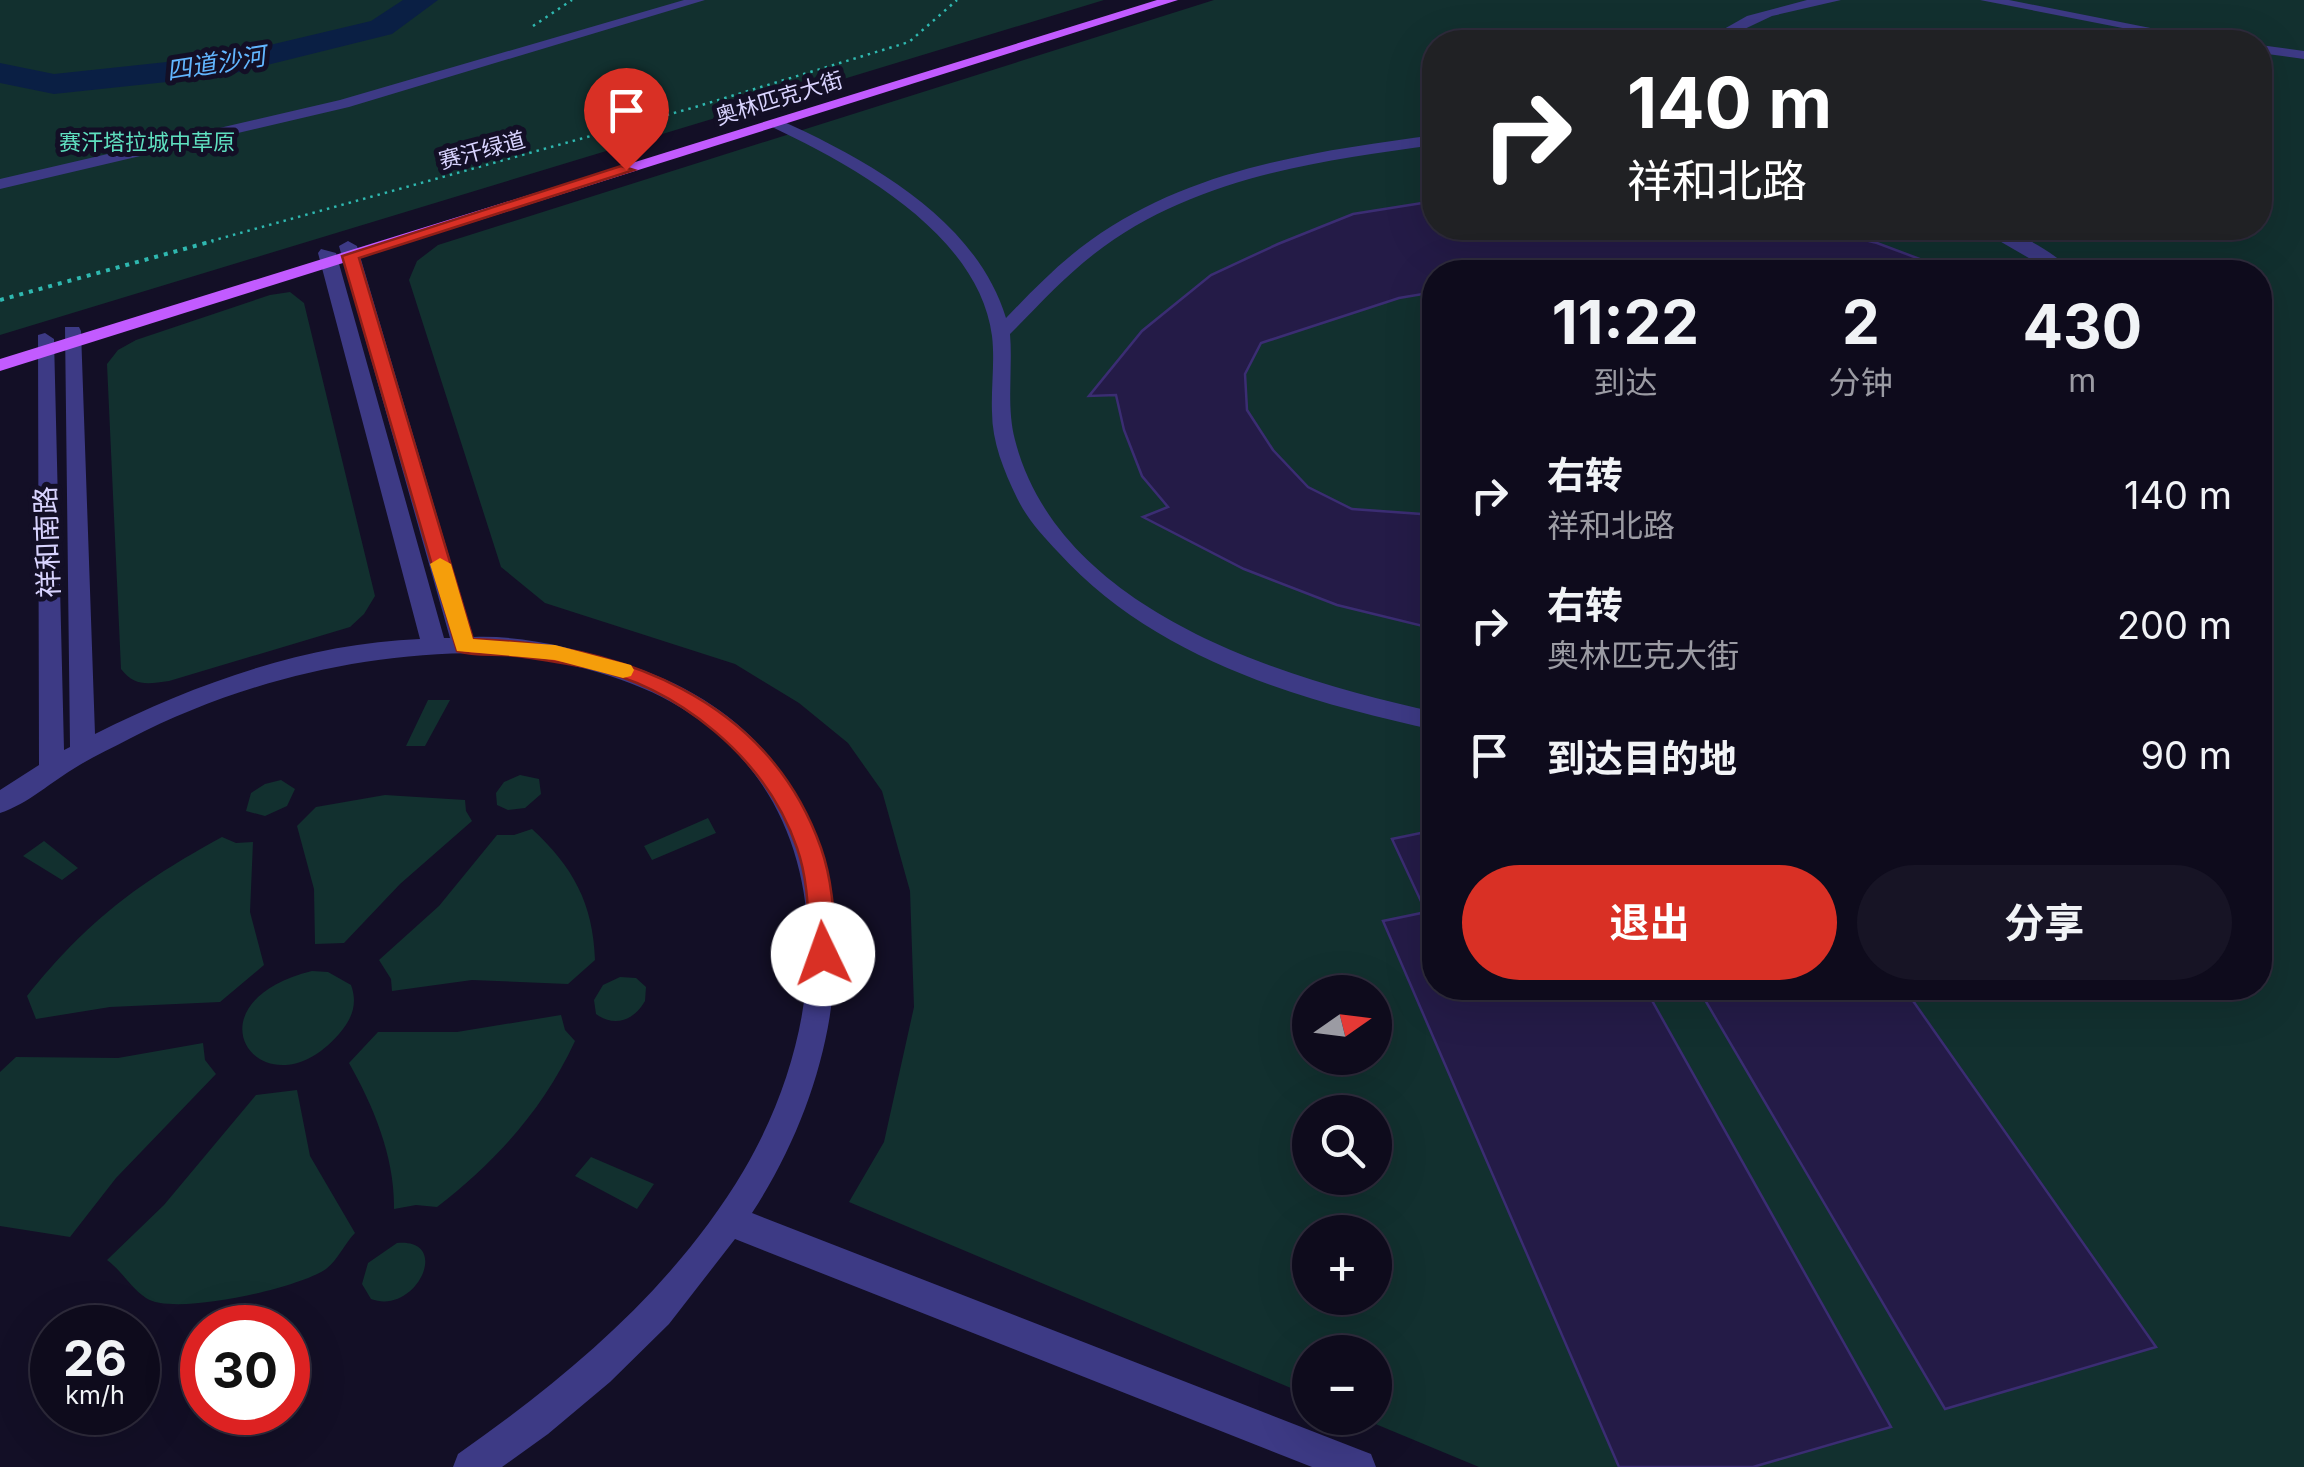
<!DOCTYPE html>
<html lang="zh">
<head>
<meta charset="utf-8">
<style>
  :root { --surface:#0e0b1c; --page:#171425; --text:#f1f3f6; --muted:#9b9ba3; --line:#2e2b3b; --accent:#d93025 }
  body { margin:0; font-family:Inter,"Noto Sans SC",sans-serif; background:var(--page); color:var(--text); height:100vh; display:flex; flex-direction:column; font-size:38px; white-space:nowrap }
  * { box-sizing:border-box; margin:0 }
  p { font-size:32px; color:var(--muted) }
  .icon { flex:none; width:55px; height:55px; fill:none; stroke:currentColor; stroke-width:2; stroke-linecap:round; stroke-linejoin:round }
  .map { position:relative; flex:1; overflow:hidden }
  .side { position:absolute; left:1422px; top:260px; width:850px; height:740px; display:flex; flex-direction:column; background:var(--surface); border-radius:40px; box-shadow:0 10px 40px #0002,0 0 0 2px var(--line) }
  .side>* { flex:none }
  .hud { position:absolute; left:1422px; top:30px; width:850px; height:210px; border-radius:40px; box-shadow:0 10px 40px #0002,0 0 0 2px var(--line); background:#202124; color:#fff; overflow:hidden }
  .needle { width:65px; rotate:76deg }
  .controls { position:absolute; left:1292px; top:975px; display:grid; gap:20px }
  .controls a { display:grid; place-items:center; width:100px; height:100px; border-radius:50%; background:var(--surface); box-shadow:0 10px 40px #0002,0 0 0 2px var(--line); font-size:50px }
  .speed { position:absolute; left:30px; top:1305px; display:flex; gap:20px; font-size:50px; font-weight:700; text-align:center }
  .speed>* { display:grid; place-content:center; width:130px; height:130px; border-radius:50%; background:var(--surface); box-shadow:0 10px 40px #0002,0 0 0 2px var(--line); line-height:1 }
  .speed small { font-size:25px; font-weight:400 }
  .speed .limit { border:15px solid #d22; background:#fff; color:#111 }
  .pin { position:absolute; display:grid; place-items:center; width:85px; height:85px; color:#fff; margin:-102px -42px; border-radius:50% 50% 50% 0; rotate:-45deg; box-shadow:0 0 10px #0007 }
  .pin .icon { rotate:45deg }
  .me { position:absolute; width:110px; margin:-55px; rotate:357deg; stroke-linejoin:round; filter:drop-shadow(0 0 8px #0008) }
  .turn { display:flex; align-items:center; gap:35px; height:210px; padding:0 40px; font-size:45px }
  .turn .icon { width:130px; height:130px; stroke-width:2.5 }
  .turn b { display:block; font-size:70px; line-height:85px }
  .eta { display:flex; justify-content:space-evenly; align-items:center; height:170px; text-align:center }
  .eta b { font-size:60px; font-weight:700; line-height:70px }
  .cta { display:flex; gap:20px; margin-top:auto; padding:20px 40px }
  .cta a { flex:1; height:115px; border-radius:60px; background:var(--accent); color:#fff; font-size:40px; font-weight:700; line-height:115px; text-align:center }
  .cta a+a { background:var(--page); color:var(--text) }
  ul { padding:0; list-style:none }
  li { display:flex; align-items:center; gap:30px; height:130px; padding:0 40px }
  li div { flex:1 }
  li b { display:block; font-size:38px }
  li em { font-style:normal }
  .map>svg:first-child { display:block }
</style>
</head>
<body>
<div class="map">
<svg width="2304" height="1467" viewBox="0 0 2304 1467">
  <rect width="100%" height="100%" fill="#130f26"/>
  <path fill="#12302f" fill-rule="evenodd" d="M0 0H1104L0 335Z
    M1214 0H2304V1467H1479L1361 1418H1375V1352H1310V1396L849 1202 884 1142 914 1007 910 891 882 791 848 743 799 703 735 664 545 603 501 567 409 280 417 261 438 245ZM1435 42H2260V228H1435ZM1435 272H2260V988H1435ZM1310 992H1375V1058H1310ZM1310 1112H1375V1178H1310ZM1310 1232H1375V1298H1310Z
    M290 292 304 303 375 596 364 614 350 627 169 681C148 684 135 687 121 669L107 364 118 350 136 340 270 295Z
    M428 700H450L425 746H406Z
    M520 775 539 779 541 794 525 808 508 810 497 805 496 793 504 782Z
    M281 780 295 789 287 806 265 816 246 811 251 793 265 784Z
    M385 795 465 800 466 811 472 821 400 884 344 943 315 944 314 889 297 826 316 807Z
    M708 818 716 833 652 860 644 846Z
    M532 829C573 867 593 903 595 960L568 984 472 980 392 991 391 979 379 960 439 906 497 835H514Z
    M222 837 236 843 253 842 250 912 264 965 220 1002 110 1007 36 1019 27 996C88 920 138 883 222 837Z
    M44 841 78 868 62 880 23 856Z
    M312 971 328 972 351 985C358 1004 352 1019 339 1034 264 1120 179 1004 312 971Z
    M620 977 636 978 646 987 645 1001C634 1020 615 1028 596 1014L594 1000 603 985Z
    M561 1015 565 1030 575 1041C543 1110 496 1161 437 1207L416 1205 394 1209C395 1158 374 1107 349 1063L378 1032H457Z
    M203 1043 205 1060 216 1074 116 1178 70 1237 0 1226V1072L16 1057 118 1058Z
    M297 1090 310 1156 355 1233C345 1243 337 1261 326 1269 299 1288 174 1317 146 1298 131 1288 122 1271 107 1260L164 1205 256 1095Z
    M591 1157 654 1184 637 1209 575 1176Z
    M397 1243C453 1238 416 1316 371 1299L362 1284 368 1263Z"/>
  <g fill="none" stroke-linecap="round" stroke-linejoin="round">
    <path fill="#0a1f44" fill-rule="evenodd" d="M403 0H438L392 34 223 76 54 94 0 83V63L54 74 223 56 371 21Z"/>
  </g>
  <path fill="#241b47" stroke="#3b2d73" stroke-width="2.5" d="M1435 201V228H1816L1877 243 1949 270 1771 272 1603 268 1564 272H1435V292L1399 298 1261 343 1245 374 1247 410 1273 450 1308 487 1352 509 1435 515V629L1337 605 1244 569 1143 517 1168 507 1142 476 1124 430 1116 395 1089 396 1142 331 1211 275 1278 244 1353 214Z
    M1435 830V988H1645L1891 1427 1753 1467H1619L1383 921 1426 912 1392 839Z
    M1698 988H1904L2156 1347 1945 1409Z"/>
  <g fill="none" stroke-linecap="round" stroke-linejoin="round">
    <path stroke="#2fb8b0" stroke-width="2.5" stroke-dasharray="2.5 5" stroke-linecap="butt" d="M533 26 572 0
      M204 243 692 108 909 42 957 0"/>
    <path stroke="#2fb8b0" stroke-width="4" stroke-dasharray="4 6" stroke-linecap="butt" d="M0 300 213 241"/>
    <path fill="#3d3a85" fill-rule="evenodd" d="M684 0H705L349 107 0 189V179L340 100Z
      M1807 0H1841L1772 16 1717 42H1701L1747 16Z
      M1980 0H2009L2221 42H2194Z
      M2260 45 2304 51V59L2260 53Z
      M770 120H780C868 160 976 219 1006 318 1033 290 1060 262 1091 240 1192 168 1316 151 1435 135V145C1316 161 1192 178 1094 254 1063 278 1037 307 1010 334 1013 369 1006 406 1015 440 1059 612 1284 679 1435 712V730C1299 700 1155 659 1058 552 1043 536 1027 519 1017 498 1004 471 992 442 992 412 991 387 995 361 992 336 979 234 853 165 770 126Z
      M1977 228C2011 226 2049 248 2073 272H2053Z
      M348 241 357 246 473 637C523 635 574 648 622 663 879 743 879 1019 752 1213L1358 1449 1371 1454 1376 1467H1312L735 1239 669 1324 610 1382 548 1434 502 1467H453L458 1454C569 1376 674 1288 744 1170 850 989 837 748 610 676 569 663 524 653 480 653 359 653 237 683 129 739 112 748 94 756 78 766 52 781 28 804 0 813V790L39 765 38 335 45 333 54 339 64 750 70 747 65 327H79L81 331 95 734C194 684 308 643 420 639L318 253 321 249 336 253 444 638H450L339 246Z"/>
    <path fill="#c25bff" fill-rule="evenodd" d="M1157 0H1178L0 371V359Z"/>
  </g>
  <path fill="#d93025" stroke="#8d1f18" stroke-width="2.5" d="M621 166 634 170 359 258 473 639C620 644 768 698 821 848 833 882 834 918 836 954L832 961 823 964 814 961 810 954C808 918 809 882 797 848 766 758 678 686 585 667 563 663 540 659 517 656 497 653 476 657 457 651L342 256Z"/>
  <path fill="#f59e0b" d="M440 558 451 564 473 639 555 645 631 665 634 670 631 676 623 678 555 660 457 651 430 564Z"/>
  <g text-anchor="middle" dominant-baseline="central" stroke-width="10" stroke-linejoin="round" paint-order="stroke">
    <g font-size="22" fill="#d9d4ff" stroke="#130f26">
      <text transform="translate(779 98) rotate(-17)">奥林匹克大街</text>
      <text transform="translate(482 150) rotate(-15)">赛汗绿道</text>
    </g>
    <g font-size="22" fill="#5fe0c0" stroke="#130f26">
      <text x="147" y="142">赛汗塔拉城中草原</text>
    </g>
    <g font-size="25" font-style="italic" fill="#62b6ff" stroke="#130f26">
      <text transform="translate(216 63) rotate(-9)">四道沙河</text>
    </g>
    <g font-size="28" fill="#d9d4ff" stroke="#130f26">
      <text transform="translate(47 542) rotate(-92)">祥和南路</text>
    </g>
  </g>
</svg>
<div class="controls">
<a><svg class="needle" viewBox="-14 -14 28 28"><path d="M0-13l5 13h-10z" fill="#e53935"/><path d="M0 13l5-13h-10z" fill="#9b9ba3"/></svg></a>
<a><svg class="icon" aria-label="search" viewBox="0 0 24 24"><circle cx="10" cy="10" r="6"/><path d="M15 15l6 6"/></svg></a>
<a>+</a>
<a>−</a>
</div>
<div class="speed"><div>26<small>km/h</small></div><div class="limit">30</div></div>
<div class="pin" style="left:626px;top:170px;background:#d93025"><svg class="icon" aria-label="arrive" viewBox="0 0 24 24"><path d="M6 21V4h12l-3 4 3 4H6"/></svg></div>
<svg class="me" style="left:823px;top:954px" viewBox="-20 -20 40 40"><circle r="19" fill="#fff"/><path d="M0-13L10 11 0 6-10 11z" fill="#d93025"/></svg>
<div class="hud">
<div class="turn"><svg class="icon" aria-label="right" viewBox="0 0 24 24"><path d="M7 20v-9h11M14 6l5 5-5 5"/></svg><div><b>140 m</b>祥和北路</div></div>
</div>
<section class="side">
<div class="eta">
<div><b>11:22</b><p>到达</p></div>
<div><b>2</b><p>分钟</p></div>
<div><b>430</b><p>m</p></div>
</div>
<ul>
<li><svg class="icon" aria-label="right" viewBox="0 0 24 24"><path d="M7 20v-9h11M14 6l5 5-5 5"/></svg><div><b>右转</b><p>祥和北路</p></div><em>140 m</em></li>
<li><svg class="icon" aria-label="right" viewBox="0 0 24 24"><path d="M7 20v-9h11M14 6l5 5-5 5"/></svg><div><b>右转</b><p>奥林匹克大街</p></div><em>200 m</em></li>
<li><svg class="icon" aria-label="arrive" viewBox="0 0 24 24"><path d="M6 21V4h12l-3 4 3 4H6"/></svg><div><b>到达目的地</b></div><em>90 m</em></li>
</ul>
<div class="cta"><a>退出</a><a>分享</a></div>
</section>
</div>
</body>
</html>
